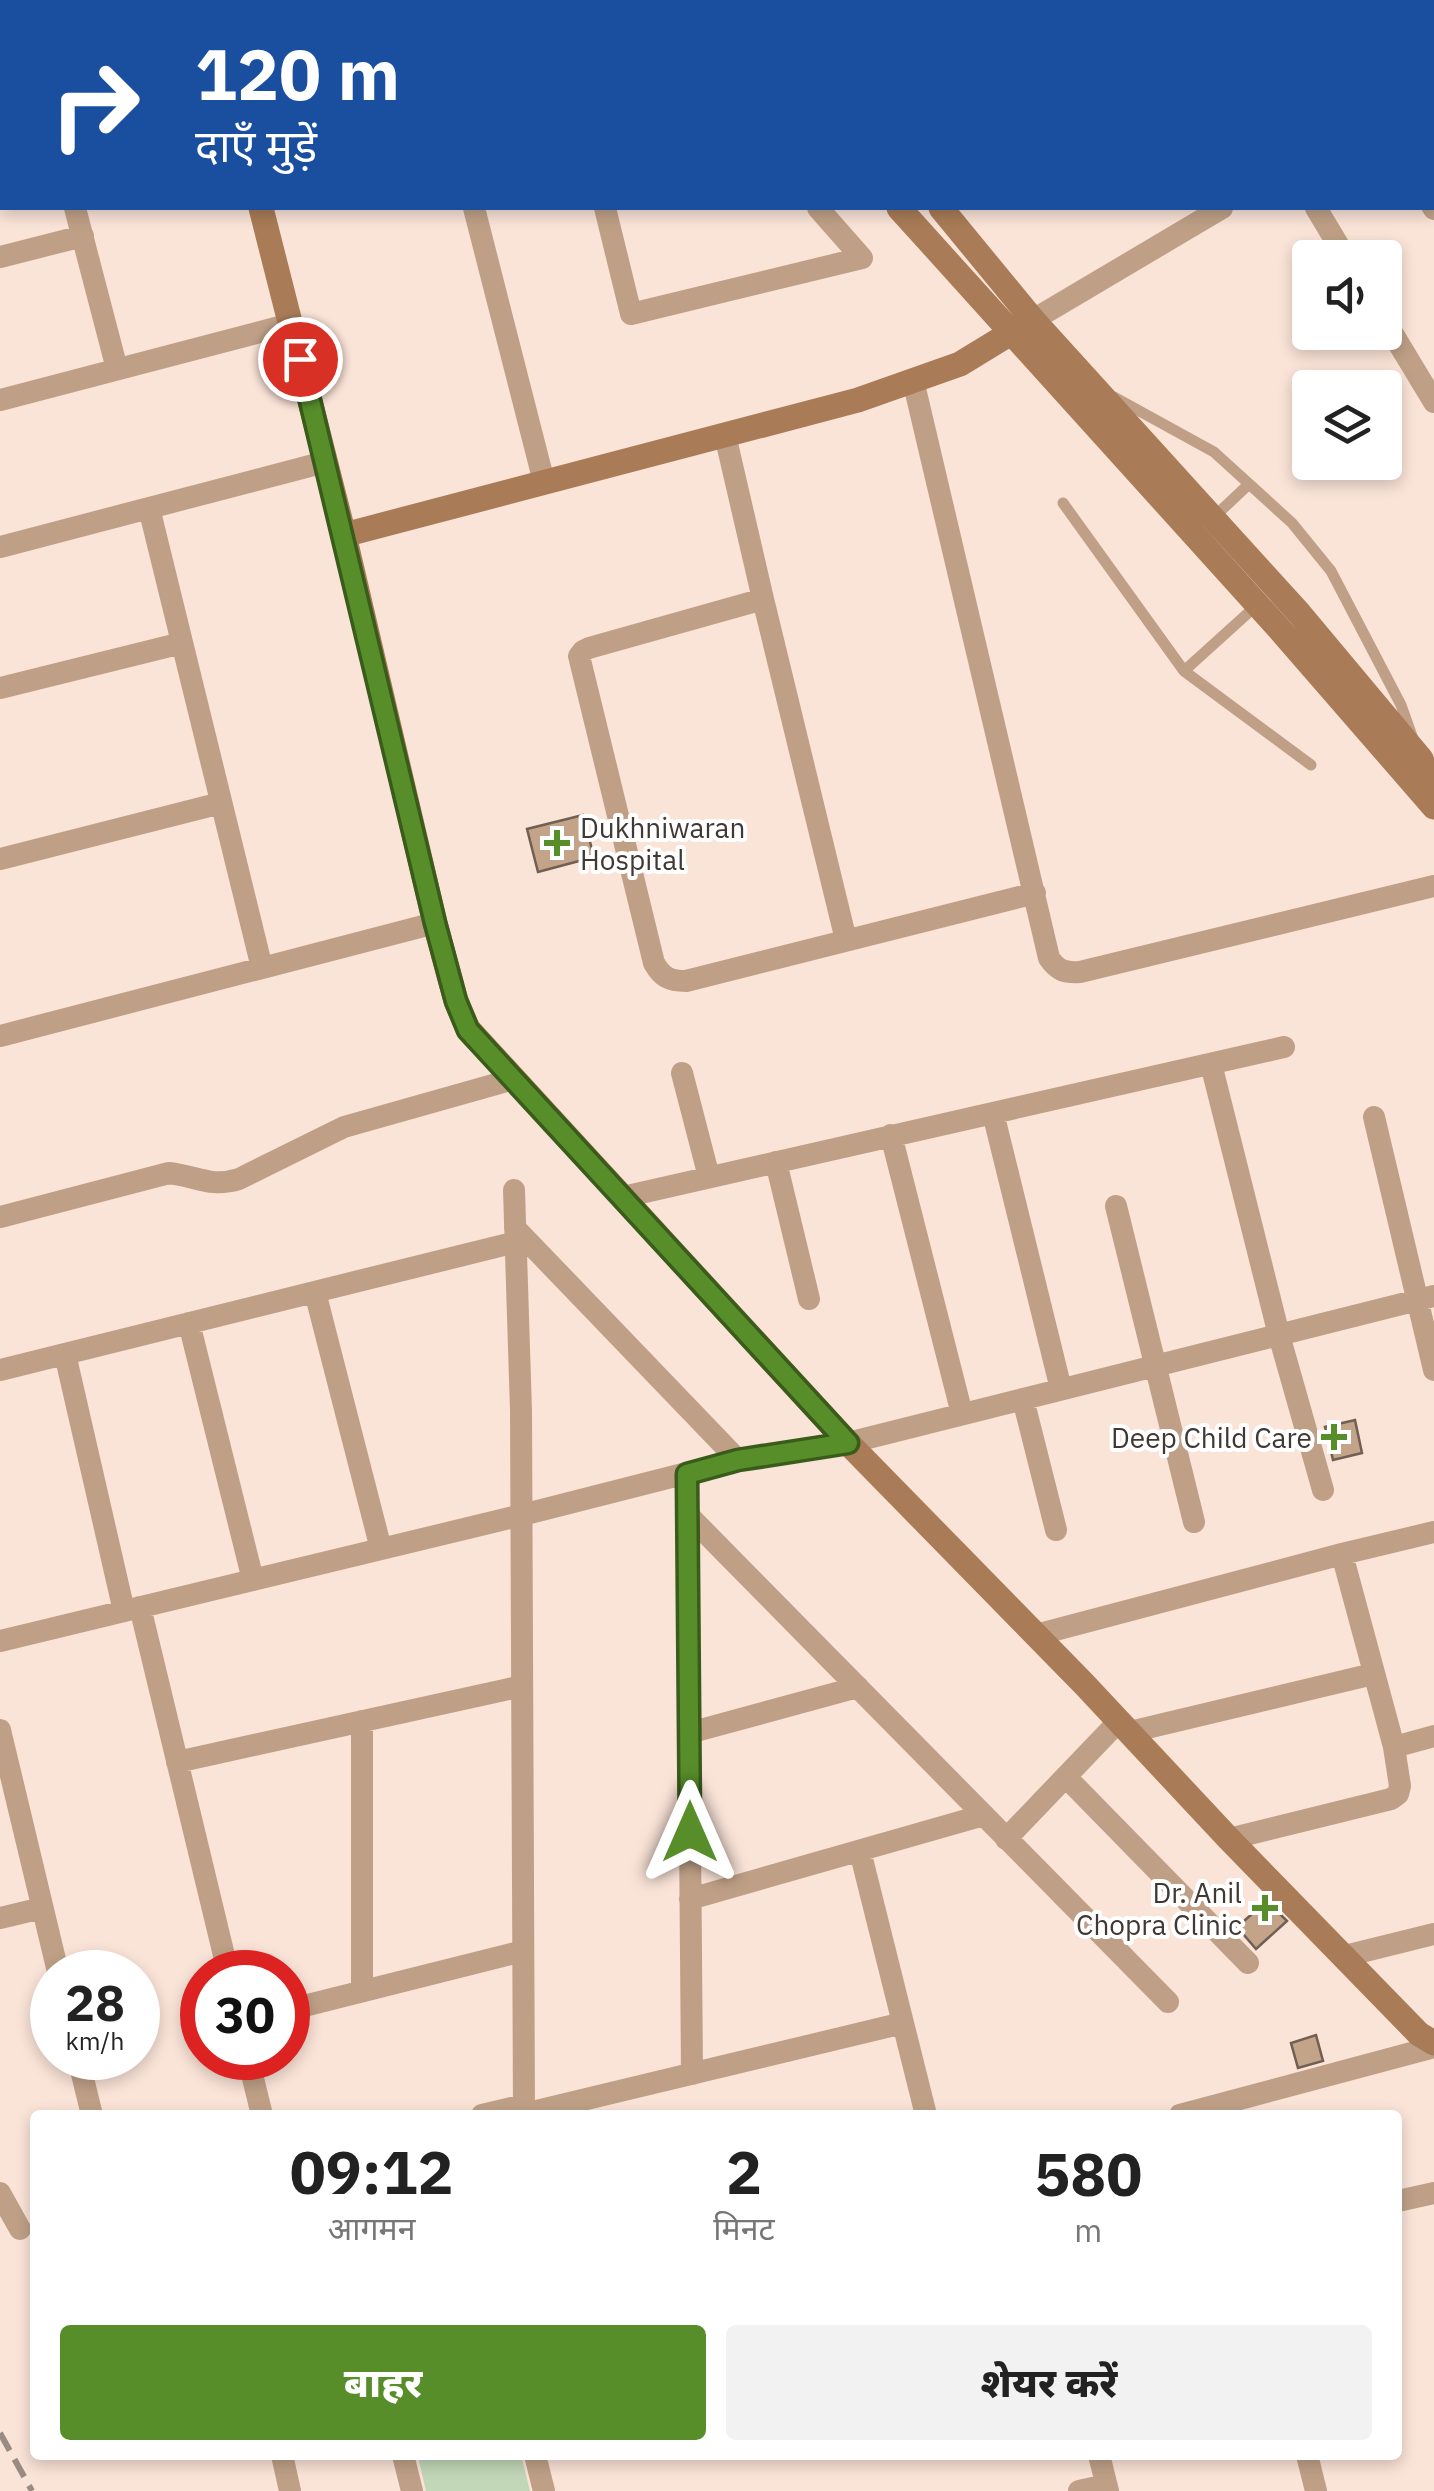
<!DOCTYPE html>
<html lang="hi">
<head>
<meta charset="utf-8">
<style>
  :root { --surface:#fff; --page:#f2f2f2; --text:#222; --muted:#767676; --accent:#578e2a }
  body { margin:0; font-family:"IBM Plex Sans","Noto Sans Devanagari",sans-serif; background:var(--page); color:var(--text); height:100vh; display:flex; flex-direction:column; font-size:38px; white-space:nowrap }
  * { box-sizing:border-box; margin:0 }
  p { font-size:32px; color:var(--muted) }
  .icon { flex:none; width:55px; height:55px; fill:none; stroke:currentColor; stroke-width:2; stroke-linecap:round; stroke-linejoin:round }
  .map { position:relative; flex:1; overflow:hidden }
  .side { position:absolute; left:30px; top:2110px; width:1372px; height:350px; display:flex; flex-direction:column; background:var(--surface); border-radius:10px; box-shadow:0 5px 15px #0003 }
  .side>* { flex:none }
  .hud { position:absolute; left:0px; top:0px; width:1435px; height:210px; box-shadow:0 5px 15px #0003; background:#1a4fa0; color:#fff; overflow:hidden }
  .controls { position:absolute; left:1292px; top:240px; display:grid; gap:20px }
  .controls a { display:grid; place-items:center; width:110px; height:110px; border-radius:10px; background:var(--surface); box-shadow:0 5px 15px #0003; font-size:50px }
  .speed { position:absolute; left:30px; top:1950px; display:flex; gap:20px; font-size:50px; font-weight:700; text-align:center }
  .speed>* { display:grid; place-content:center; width:130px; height:130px; border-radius:50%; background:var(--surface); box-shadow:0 5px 15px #0003; line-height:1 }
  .speed small { font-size:25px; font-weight:400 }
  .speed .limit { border:15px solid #d22; background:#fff; color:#111 }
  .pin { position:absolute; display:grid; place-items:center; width:85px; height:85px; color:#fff; margin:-42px; border:5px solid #fff; border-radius:50%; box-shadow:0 2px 10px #0007 }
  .me { position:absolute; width:110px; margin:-55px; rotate:0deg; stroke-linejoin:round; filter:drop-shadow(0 0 8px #0008) }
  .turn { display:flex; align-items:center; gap:35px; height:210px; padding:0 30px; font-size:45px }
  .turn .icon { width:130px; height:130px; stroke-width:2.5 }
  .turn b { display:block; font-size:70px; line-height:85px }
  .eta { display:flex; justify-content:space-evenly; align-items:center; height:170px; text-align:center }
  .eta b { font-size:60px; font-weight:800; line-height:70px }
  .action { display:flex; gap:20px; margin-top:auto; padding:20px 30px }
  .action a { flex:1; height:115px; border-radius:10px; background:var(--accent); color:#fff; font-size:40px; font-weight:800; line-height:115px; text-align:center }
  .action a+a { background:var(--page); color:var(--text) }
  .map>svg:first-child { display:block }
</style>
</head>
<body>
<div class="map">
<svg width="1434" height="2491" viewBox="0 0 1434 2491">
  <rect width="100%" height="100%" fill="#fae3d7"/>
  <path fill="#c1d7b7" d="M425 2455H521L530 2491H426L418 2457Z"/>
  <path fill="#c3a489" stroke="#705f52" stroke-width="2.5" d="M583 815 594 857 538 872 527 829Z
    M1355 1420 1362 1453 1333 1460 1325 1427Z
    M1267 1901 1287 1921 1256 1949 1237 1927Z
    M1316 2035 1323 2061 1298 2068 1291 2043Z"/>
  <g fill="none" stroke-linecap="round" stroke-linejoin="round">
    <path stroke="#bfa087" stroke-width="11" d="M967 0 968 2
      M1303 2 1307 0
      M1114 397 1214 452 1292 523 1331 571 1401 705 1412 736
      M1063 503 1184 671 1258 604
      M1213 518 1249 484
      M1184 671 1311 765"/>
    <path stroke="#bfa087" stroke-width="22" d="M422 0 423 2
      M557 0V2
      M627 0 629 2
      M1432 81H1434
      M0 103 2 102
      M1432 206 1434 209
      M75 208 117 369
      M474 208 544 482
      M605 208 631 314 862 258 818 208
      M1316 208 1346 258
      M0 257 83 236
      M1033 320 1222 208
      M1385 321 1434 402
      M913 380 1049 958C1058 971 1065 973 1080 972L1434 886
      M0 400 291 324
      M725 435 763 599 846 940
      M149 508 262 968
      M0 547 325 462
      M763 599 589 648 583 651 579 656 654 963C662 977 669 981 686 981L1035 893
      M0 688 182 643
      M0 859 221 803
      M0 1036 435 923
      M1211 1064 1279 1335 1323 1490
      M682 1073 709 1177
      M993 1113 1061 1389
      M1374 1117 1434 1370
      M891 1135 962 1414
      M776 1162 809 1299
      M514 1190 521 1411 524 2115
      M623 1197 1284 1047
      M1116 1206 1194 1522
      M0 1217 169 1173C197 1176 210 1188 239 1179L344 1127 514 1079
      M515 1228 738 1460
      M315 1292 381 1549
      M189 1323 253 1580
      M65 1354 124 1611
      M0 1370 516 1242
      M1023 1399 1056 1530
      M687 1473 692 2074
      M687 1514 1168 2002
      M140 1607 228 1972
      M1036 1635 1342 1554 1434 1532
      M0 1641 522 1515 738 1460 848 1443 1434 1296
      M362 1721V1991
      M0 1730 58 1972
      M1130 1732 1373 1674
      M689 1733 858 1687
      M1394 1747 1434 1736
      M177 1762 522 1686
      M1067 1778 1248 1963
      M1006 1839 1119 1721
      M1229 1839 1391 1799 1398 1794 1400 1786 1394 1747 1342 1554
      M860 1851 926 2115
      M690 1899 984 1815
      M0 1918 42 1908
      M1345 1956 1434 1934
      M288 2010 523 1951
      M78 2058 92 2115
      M248 2058 262 2115
      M524 2114 903 2023
      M482 2115 524 2105
      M1180 2115 1434 2047
      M0 2193 20 2229
      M1398 2201 1434 2193
      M282 2455 290 2491
      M403 2455 412 2491
      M535 2455 544 2491
      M1099 2455 1108 2491
      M1307 2455 1316 2491
      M1079 2491 1106 2485"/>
    <path stroke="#a97c57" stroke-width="25" d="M209 0 210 2
      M717 0 719 2
      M753 0 755 2
      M261 208 344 535 435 923 456 1001 468 1029 848 1443 1084 1684 1229 1839 1419 2034 1434 2043
      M899 208 1282 632 1434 807
      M941 208 1033 320 1299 613 1421 759 1434 789
      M344 535 858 400 960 364 1024 325"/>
    <path stroke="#9b8c83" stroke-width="6" stroke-dasharray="20 10" stroke-linecap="butt" d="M0 2433 32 2491"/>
  </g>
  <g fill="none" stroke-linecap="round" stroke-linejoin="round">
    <defs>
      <path id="route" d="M300 359 435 923 456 1001 468 1030 848 1443 738 1460 687 1474 690 1832"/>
    </defs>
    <use href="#route" stroke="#395c1b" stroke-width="25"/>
    <use href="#route" stroke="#578e2a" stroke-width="18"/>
  </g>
  <g fill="#578e2a" stroke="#fff" stroke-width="4">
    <path d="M552 828h10v10h10v10h-10v10h-10v-10h-10v-10h10z"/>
    <path d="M1329 1422h10v10h10v10h-10v10h-10v-10h-10v-10h10z"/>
    <path d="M1260 1893h10v10h10v10h-10v10h-10v-10h-10v-10h10z"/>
  </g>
  <g text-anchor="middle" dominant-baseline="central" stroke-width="8" stroke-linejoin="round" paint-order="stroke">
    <g font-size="28" fill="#403833" stroke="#fff" text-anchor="end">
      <text x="580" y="827" text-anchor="start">Dukhniwaran<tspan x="580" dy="32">Hospital</tspan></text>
      <text x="1312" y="1437">Deep Child Care</text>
      <text x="1242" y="1892">Dr. Anil<tspan x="1242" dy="32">Chopra Clinic</tspan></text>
    </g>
  </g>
</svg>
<div class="controls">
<a><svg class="icon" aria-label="sound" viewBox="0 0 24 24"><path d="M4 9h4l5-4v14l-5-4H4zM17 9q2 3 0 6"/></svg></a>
<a><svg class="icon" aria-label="layers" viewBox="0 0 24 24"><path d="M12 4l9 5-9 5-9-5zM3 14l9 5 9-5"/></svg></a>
</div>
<div class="speed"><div>28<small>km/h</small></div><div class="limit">30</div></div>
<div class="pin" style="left:300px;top:359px;background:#d93025"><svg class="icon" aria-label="arrive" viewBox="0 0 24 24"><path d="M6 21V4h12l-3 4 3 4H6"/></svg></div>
<svg class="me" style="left:690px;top:1832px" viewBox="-20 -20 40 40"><path d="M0-17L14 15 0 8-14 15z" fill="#578e2a" stroke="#fff" stroke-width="4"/></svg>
<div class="hud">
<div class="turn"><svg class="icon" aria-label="right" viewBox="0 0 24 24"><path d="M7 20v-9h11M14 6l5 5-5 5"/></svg><div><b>120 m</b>दाएँ मुड़ें</div></div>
</div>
<section class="side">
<div class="eta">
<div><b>09:12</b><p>आगमन</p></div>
<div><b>2</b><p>मिनट</p></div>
<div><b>580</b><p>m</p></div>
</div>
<div class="action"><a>बाहर</a><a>शेयर करें</a></div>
</section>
</div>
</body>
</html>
